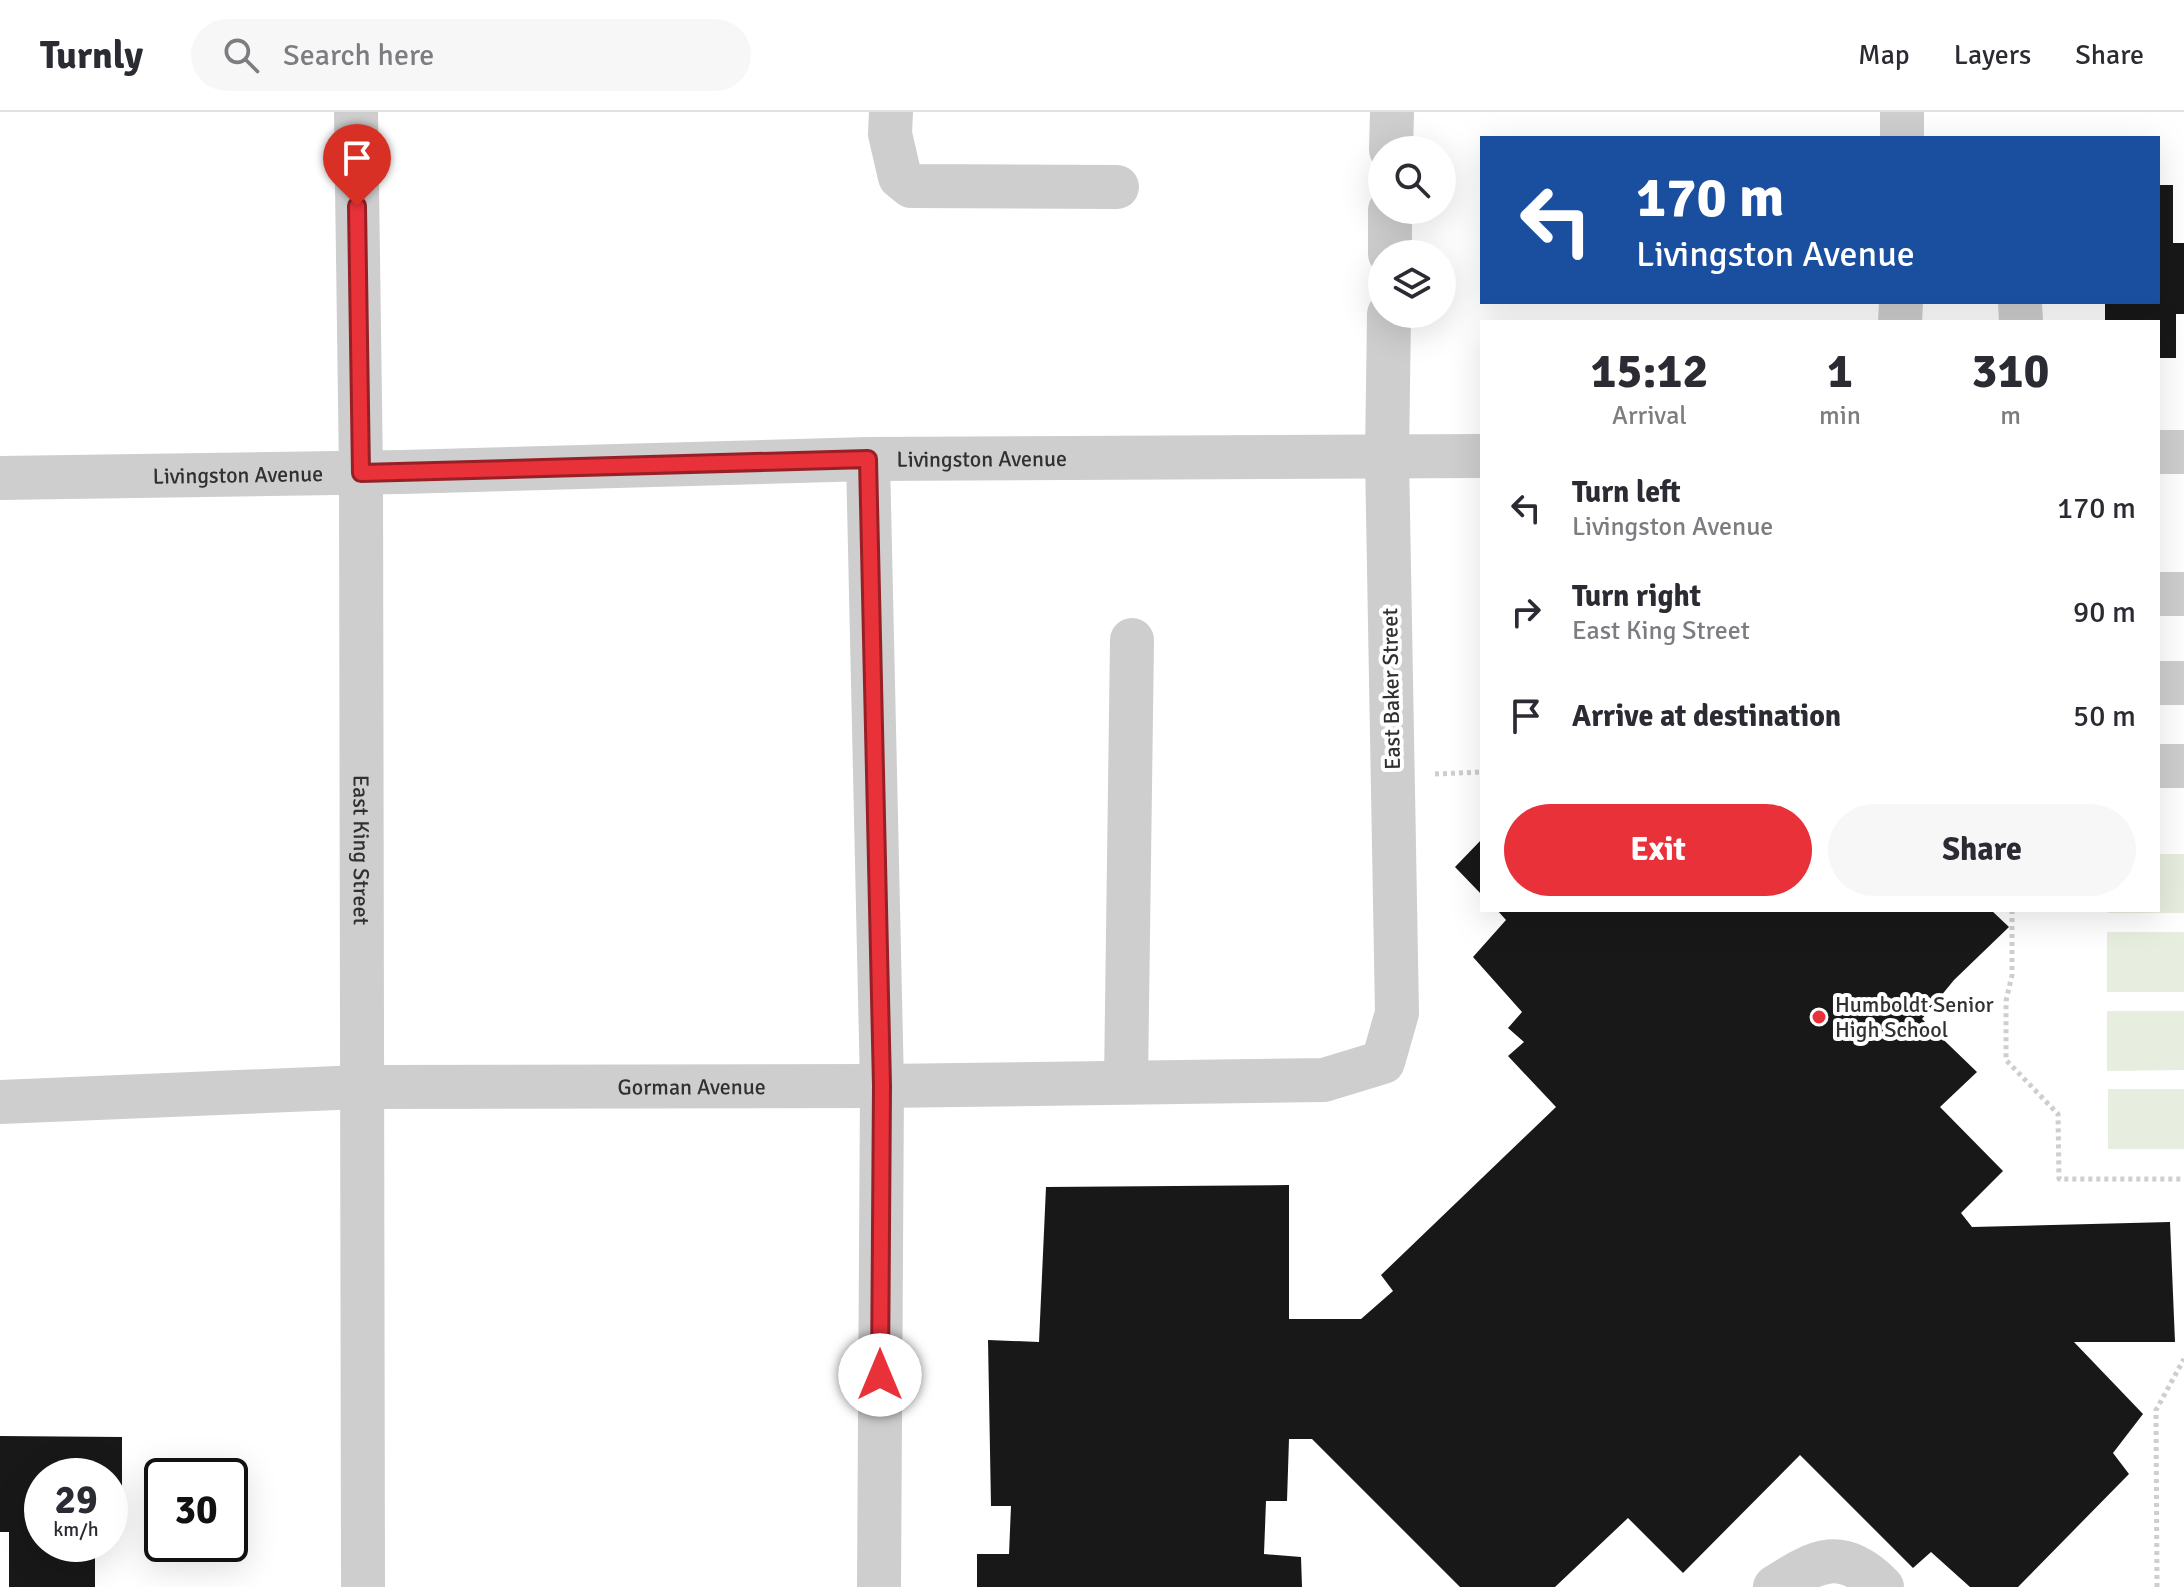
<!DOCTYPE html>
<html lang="en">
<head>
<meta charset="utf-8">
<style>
  :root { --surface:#fff; --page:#f7f7f7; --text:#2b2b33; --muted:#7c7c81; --line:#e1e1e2; --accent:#e9313a }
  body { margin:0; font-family:Signika,sans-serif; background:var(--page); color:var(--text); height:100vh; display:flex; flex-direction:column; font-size:30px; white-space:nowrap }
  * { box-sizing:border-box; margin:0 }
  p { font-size:26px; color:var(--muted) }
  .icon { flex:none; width:44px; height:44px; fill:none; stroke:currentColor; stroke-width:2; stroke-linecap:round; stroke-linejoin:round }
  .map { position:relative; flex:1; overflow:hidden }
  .details { position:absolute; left:1480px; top:208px; width:680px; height:592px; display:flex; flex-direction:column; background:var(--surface); border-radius:0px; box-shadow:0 8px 32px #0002 }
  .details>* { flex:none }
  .banner { position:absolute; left:1480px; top:24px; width:680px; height:168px; border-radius:0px; box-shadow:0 8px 32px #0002; background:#1a4fa0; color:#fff; overflow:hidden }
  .controls { position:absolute; left:1368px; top:24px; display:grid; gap:16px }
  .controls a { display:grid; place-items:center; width:88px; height:88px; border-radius:50%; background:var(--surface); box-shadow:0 8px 32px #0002; font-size:40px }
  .speed { position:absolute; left:24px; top:1346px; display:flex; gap:16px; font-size:40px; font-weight:700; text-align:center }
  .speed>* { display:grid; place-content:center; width:104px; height:104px; border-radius:50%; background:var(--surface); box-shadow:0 8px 32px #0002; line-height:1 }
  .speed small { font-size:20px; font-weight:400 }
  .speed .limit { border:4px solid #111; border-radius:12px; background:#fff; color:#111 }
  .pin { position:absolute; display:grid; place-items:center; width:68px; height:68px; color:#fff; margin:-82px -34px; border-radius:50% 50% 50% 0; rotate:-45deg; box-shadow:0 0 8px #0007 }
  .pin .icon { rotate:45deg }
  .me { position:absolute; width:88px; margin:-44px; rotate:0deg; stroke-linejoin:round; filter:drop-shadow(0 0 6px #0008) }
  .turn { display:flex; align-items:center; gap:28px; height:168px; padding:0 24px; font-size:36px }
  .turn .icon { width:104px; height:104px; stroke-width:2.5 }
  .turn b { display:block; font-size:56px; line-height:68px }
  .eta { display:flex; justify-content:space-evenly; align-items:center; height:136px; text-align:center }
  .eta b { font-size:48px; font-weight:700; line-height:56px }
  .primary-button { display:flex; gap:16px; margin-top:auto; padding:16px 24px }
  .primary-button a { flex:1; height:92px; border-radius:48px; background:var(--accent); color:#fff; font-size:32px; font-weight:700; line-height:92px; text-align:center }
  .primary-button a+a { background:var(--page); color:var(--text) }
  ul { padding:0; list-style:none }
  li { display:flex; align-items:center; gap:24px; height:104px; padding:0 24px }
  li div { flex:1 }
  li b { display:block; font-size:30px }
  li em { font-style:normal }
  header { display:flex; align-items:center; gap:48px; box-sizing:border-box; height:112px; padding:0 40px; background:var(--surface); border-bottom:2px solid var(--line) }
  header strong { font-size:38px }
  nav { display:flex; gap:44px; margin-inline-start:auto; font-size:28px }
  .search { width:560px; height:72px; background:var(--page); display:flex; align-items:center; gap:20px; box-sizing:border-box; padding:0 28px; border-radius:44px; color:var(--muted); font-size:30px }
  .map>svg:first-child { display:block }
</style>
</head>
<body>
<header>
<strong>Turnly</strong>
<div class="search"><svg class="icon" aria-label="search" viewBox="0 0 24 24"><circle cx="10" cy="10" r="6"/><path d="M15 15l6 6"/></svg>Search here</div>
<nav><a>Map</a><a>Layers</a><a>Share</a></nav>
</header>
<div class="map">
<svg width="2184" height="1475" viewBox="0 0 2184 1475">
  <rect width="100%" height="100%" fill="#fff"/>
  <path fill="#e7eedf" d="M2158 742H2184V801H2108V798H2158Z
    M2107 820H2184V880H2107Z
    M2107 899H2184V958L2107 959Z
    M2108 977H2184V1037H2108Z"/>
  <path fill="#181818" d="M2158 73H2173V131H2184V202H2176V246H2158V210H2105V190H2158Z
    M1482 727V783L1455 755Z
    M1497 798H1991L2009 815 1954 868 1922 907 1977 960 1940 995 2003 1059 1961 1101 1972 1115 2170 1110 2175 1230H2074L2143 1302 2113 1341 2129 1362 2018 1475H1970L1931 1440 1913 1456 1800 1343 1683 1461 1628 1406 1555 1475H1460L1312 1327H1289L1287 1389H1266L1264 1442 1301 1445 1302 1475H977V1442H1009L1011 1394H991L988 1228 1039 1230 1046 1075 1289 1073V1207H1361L1393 1179 1381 1163 1556 995 1508 944 1524 930 1508 916 1522 900 1473 845 1506 808Z
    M0 1324 122 1325V1417H110V1364H42V1432H95V1475H9V1420H0Z"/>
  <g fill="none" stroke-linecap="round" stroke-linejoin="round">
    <path stroke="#cecece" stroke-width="5" stroke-dasharray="4 4" stroke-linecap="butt" d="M1435 662 1482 660
      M2012 798V863L2006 889V948L2058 1002 2059 1067H2184
      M2157 1475 2156 1298 2184 1247"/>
    <g stroke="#cecece" stroke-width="44">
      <path id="s1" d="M356 0 361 361 363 1475"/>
      <path d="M891 0 890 22 900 65 911 74 1117 75"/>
      <path d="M1902 26V0"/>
      <path d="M1391 38 1392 0"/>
      <path d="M1390 142V98"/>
      <path d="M2020 190 2021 210"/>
      <path d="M1900 210 1901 190"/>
      <path d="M2158 340H2184"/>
      <path d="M868 347 882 974 879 1475"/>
      <path id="s2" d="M0 366 402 360 868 347 1482 344"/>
      <path d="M2158 482H2184"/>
      <path d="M2158 571H2184"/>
      <path d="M2158 654H2184"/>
      <path d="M1126 970 1132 528"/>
      <path id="s3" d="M0 990 361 975 882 974 1324 968 1383 950 1397 901 1387 345 1389 202"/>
      <path d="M1775 1475C1817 1448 1842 1434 1882 1475"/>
    </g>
  </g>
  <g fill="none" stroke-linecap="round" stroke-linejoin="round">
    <defs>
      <path id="route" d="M357 94 361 361 868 347 882 974 880 1263"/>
    </defs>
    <use href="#route" stroke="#972026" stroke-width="20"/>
    <use href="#route" stroke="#e9313a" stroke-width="14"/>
  </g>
  <circle fill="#e9313a" stroke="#fff" stroke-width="3" cx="1819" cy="905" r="8"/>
  <g text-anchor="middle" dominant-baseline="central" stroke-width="8" stroke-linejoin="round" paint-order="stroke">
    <g font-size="22" fill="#313131" stroke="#fff">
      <text stroke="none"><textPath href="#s2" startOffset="982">Livingston Avenue</textPath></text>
      <text stroke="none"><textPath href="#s2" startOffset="238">Livingston Avenue</textPath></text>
      <text transform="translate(1391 577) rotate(-91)">East Baker Street</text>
      <text stroke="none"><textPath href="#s1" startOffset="738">East King Street</textPath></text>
      <text stroke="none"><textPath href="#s3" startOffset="692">Gorman Avenue</textPath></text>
    </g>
    <g font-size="22" fill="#313131" stroke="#fff" text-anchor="start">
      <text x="1835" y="892">Humboldt Senior<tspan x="1835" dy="25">High School</tspan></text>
    </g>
  </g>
</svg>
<div class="controls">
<a><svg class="icon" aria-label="search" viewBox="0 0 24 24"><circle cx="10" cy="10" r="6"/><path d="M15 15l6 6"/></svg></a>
<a><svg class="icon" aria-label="layers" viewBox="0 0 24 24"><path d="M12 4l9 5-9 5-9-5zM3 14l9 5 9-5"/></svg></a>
</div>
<div class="speed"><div>29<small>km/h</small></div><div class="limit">30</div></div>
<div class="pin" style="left:357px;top:94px;background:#d93025"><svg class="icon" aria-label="arrive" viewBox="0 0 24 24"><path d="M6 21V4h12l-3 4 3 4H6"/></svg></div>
<svg class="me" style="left:880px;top:1263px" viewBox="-20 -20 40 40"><circle r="19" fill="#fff"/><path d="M0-13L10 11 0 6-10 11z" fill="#e9313a"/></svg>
<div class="banner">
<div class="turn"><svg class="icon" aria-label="left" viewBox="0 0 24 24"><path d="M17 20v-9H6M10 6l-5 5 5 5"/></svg><div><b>170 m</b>Livingston Avenue</div></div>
</div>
<section class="details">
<div class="eta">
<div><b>15:12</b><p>Arrival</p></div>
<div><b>1</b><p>min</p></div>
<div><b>310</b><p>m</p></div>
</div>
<ul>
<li><svg class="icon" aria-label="left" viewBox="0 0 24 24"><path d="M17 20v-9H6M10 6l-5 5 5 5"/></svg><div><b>Turn left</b><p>Livingston Avenue</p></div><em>170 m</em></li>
<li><svg class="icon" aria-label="right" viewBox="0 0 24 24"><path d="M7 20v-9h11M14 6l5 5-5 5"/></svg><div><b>Turn right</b><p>East King Street</p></div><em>90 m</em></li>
<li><svg class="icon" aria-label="arrive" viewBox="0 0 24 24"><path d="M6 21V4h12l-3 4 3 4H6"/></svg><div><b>Arrive at destination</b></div><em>50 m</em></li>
</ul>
<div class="primary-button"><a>Exit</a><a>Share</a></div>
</section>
</div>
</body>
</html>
